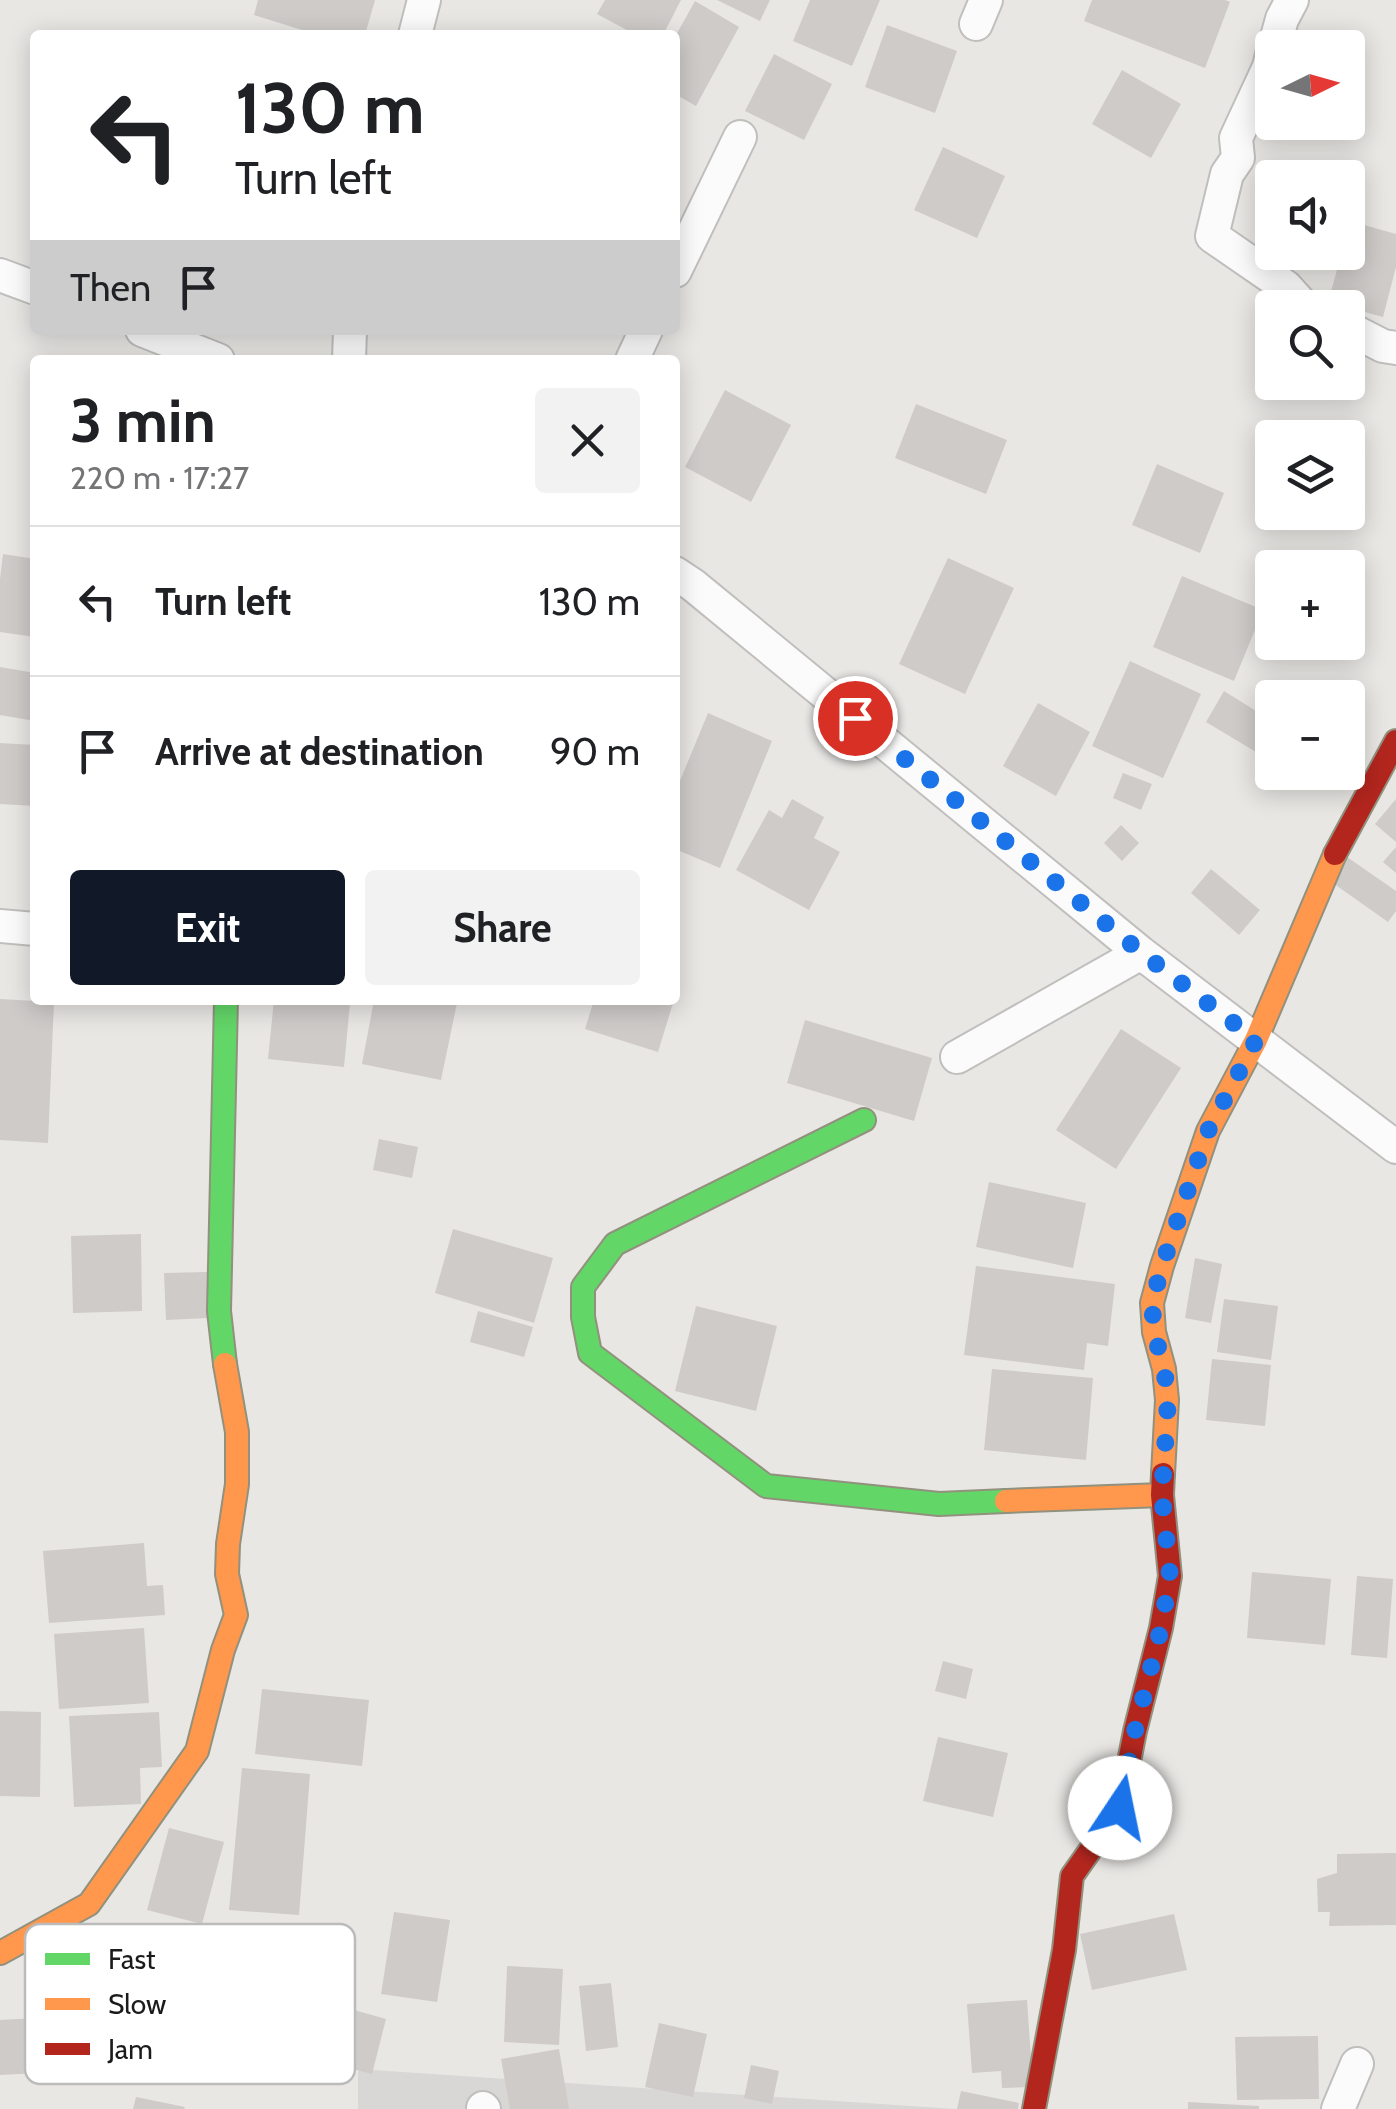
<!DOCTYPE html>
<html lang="en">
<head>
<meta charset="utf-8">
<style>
  :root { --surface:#fff; --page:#f2f2f2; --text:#202124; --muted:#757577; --line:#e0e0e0; --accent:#111827 }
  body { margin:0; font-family:Cabin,sans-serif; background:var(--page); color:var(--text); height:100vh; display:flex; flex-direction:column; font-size:38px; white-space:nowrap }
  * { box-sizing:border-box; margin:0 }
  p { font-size:32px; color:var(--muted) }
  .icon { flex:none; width:55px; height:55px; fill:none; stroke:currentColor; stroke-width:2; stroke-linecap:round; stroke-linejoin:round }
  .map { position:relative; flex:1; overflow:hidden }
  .panel { position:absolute; left:30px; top:355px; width:650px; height:650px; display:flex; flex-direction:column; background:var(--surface); border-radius:10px; box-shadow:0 5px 25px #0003 }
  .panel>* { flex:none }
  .top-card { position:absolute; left:30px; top:30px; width:650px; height:305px; border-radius:10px; box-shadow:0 5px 25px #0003; background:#fff; color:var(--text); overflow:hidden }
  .needle { width:65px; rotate:85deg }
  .fabs { position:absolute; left:1255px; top:30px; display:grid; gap:20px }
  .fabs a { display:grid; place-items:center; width:110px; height:110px; border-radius:10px; background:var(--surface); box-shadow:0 5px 25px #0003; font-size:50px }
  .pin { position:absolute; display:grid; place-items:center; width:85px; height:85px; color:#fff; margin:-42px; border:5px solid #fff; border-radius:50%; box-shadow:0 2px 10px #0007 }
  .me { position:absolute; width:110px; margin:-55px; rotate:11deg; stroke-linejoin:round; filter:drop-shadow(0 0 8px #0008) }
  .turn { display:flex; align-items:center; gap:35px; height:210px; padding:0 40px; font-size:45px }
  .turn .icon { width:130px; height:130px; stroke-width:2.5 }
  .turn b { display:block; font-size:70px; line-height:85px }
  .then { display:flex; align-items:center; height:95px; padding:0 40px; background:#0003; gap:20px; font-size:38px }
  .round { display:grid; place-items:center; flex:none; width:105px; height:105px; border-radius:10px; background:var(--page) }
  .headline { display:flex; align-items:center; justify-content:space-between; height:170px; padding:0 40px }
  h1 { font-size:60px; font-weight:800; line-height:75px }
  .button { display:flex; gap:20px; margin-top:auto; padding:20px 40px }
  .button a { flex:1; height:115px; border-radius:10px; background:var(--accent); color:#fff; font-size:40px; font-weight:800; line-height:115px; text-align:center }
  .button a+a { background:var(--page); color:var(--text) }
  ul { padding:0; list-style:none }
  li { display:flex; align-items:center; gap:30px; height:150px; padding:0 40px; border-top:2px solid var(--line) }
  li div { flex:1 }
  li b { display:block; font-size:38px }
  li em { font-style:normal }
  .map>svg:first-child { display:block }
</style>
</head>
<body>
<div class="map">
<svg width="1396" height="2109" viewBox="0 0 1396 2109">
  <rect width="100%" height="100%" fill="#e9e7e4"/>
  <path fill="#d8d7d5" d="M358 2069 955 2109H358Z"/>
  <path fill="#cecbc9" d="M258 0H375L365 35H318L254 15Z
    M605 0H681L663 35H636L597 14Z
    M717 0H770L760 21Z
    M810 0H880L852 66 793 41Z
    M1092 0H1225L1230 2 1205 68 1084 21Z
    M695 1 739 27 696 106 675 94V37Z
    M887 25 957 51 935 113 865 87Z
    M774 54 832 84 804 140 745 111Z
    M1122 70 1181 104 1151 158 1092 124Z
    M943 147 1005 176 977 238 914 210Z
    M1350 221 1396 234V267L1383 317 1328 302 1342 252H1348Z
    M725 390 791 425 751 502 685 467Z
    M916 404 1007 440 986 494 895 458Z
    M1298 421 1327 431 1325 438H1293Z
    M1272 446V485L1261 481Z
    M1157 464 1224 493 1200 553 1132 525Z
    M3 554 35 559V637L0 632V579Z
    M948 558 1014 588 965 694 899 664Z
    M1182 576 1263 610 1234 681 1153 647Z
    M1130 661 1201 694 1163 778 1092 746Z
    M0 667 35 673V721L0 715Z
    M1224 691 1272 721 1256 752 1206 722Z
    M1038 703 1090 732 1056 796 1003 766Z
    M708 713 772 741 720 868 675 849V793Z
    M0 743 35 745V806L0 804Z
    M1123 773 1152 784 1141 810 1113 798Z
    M792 799 824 817 814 838 840 852 809 910 736 870 769 810 782 818Z
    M1396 799V842L1375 824Z
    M1121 825 1139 843 1122 861 1104 843Z
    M1396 847V873L1383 862Z
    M1347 857 1396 891V911L1388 922 1330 881Z
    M1211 869 1260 910 1239 935 1191 893Z
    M0 999 54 1002 48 1143 0 1140Z
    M274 1000H317L350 1003 344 1067 268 1059Z
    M374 1000H441L457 1003 441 1080 362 1064Z
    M594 1000H674L658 1052 585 1029Z
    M805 1020 932 1058 914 1121 787 1083Z
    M1121 1029 1181 1068 1116 1169 1056 1130Z
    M379 1139 418 1147 412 1178 373 1170Z
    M989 1182 1086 1203 1073 1268 976 1247Z
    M453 1229 553 1258 534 1323 435 1293Z
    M141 1234 142 1311 73 1313 71 1236Z
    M1195 1258 1222 1264 1211 1323 1185 1318Z
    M976 1266 1115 1284 1108 1346 1087 1343 1084 1370 964 1355Z
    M207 1272 208 1318 166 1320 164 1273Z
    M1224 1299 1278 1306 1271 1360 1217 1352Z
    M696 1306 777 1326 756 1411 675 1391Z
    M478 1311 533 1327 524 1357 470 1342Z
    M1212 1359 1271 1365 1265 1426 1206 1420Z
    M992 1369 1093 1378 1086 1460 984 1450Z
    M144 1543 147 1586 163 1585 165 1615 49 1623 43 1551Z
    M1252 1572 1331 1579 1325 1645 1247 1638Z
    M1357 1576 1393 1579 1387 1658 1351 1655Z
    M144 1628 149 1703 59 1709 54 1634Z
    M943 1661 973 1669 966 1699 935 1691Z
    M262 1689 369 1700 362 1766 255 1754Z
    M0 1711 41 1712 40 1797 0 1796Z
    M159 1712 162 1767 140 1768 141 1804 74 1807 69 1716Z
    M938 1737 1008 1753 993 1817 923 1801Z
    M242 1768 310 1774 299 1915 229 1910Z
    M169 1828 224 1842 202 1924 147 1910Z
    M1396 1853V1925L1329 1926 1330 1912H1318L1317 1879 1337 1873V1854Z
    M394 1912 450 1920 437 2002 381 1994Z
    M1174 1914 1187 1970 1092 1990 1080 1934Z
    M215 1923 305 1939 293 2009 203 1994Z
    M507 1966 563 1969 559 2045 504 2042Z
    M611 1983 618 2047 586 2051 579 1986Z
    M1027 2000 1033 2087 1002 2088 1001 2071 972 2073 967 2004Z
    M322 2001 386 2019 372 2074 308 2057Z
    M72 2016 75 2071 0 2075V2020Z
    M659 2023 707 2034 693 2097 645 2087Z
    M1318 2036 1319 2099 1237 2100 1235 2037Z
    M559 2049 569 2109H510L501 2059Z
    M751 2065 779 2071 772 2104 744 2098Z
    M961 2091 1019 2103 1018 2109H957Z
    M136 2097 185 2107 184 2109H133Z
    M1188 2102 1259 2106V2109H1188Z"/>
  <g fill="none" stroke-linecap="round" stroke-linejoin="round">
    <defs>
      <path id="street" d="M976 24 986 0
        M415 35 424 0
        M1274 48 1282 19 1292 0
        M1272 54 1269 67 1236 138 1238 158 1227 174 1212 236 1286 287 1305 308
        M675 271 740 137
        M0 275 35 288
        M1348 328 1383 346 1396 348
        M142 330 218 360
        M349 360 350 330
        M632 360 646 330
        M675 573 693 585 1141 953 1396 1147
        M0 926 35 929
        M957 1057 1141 953
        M483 2108 484 2109
        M1338 2109 1357 2064"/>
      <path id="fast" d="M864 1120 615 1244 583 1287V1317L590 1353 766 1486 939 1504 1006 1501
        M225 1364 219 1311 226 1000"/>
      <path id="slow" d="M1163 1474 1167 1400 1164 1369 1154 1332 1152 1303 1162 1266 1208 1131 1256 1040 1335 854
        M1006 1501 1162 1495
        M0 1953 89 1904 197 1751 223 1650 236 1615 227 1574 228 1544 237 1484V1432L225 1364"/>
      <path id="jam" d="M1335 854 1396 741
        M1034 2109 1064 1950 1072 1876 1120 1808 1135 1731 1161 1628 1170 1576 1162 1495 1163 1474"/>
    </defs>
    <use href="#street" stroke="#c0bfbe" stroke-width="36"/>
    <use href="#fast" stroke="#92917e" stroke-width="26"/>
    <use href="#slow" stroke="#92917e" stroke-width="26"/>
    <use href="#jam" stroke="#92917e" stroke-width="26"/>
    <use href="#street" stroke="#fcfbfb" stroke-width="32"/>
    <use href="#fast" stroke="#63d668" stroke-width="22"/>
    <use href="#slow" stroke="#ff974d" stroke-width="22"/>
    <use href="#jam" stroke="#b3261e" stroke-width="22"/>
  </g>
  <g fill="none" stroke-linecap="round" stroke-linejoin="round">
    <path stroke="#1a73e8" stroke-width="18" stroke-dasharray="0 32.4" d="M855 718 1142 953 1256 1040 1208 1131 1162 1266 1152 1303 1154 1332 1164 1368 1168 1400 1162 1495 1170 1576 1161 1628 1135 1731 1120 1808"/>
  </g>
  <rect x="25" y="1924" width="330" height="160" rx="15" fill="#fff" stroke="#bbb" stroke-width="2.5"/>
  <rect x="45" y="1953" width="45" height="12" fill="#63d668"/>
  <rect x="45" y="1998" width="45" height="12" fill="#ff974d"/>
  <rect x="45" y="2043" width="45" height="12" fill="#b3261e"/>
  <g font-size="28" fill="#1b1b1b">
    <text x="108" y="1969">Fast</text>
    <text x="108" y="2014">Slow</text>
    <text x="108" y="2059">Jam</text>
  </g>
</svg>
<div class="fabs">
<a><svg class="needle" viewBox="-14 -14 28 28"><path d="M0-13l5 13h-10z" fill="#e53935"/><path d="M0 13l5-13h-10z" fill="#757577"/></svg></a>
<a><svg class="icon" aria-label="sound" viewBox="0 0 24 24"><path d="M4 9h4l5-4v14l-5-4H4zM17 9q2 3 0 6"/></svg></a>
<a><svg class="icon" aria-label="search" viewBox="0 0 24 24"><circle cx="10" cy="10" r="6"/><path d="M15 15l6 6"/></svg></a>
<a><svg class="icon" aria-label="layers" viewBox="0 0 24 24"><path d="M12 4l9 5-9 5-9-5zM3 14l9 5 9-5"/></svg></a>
<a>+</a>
<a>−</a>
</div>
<div class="pin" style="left:855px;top:718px;background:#d93025"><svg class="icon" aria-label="arrive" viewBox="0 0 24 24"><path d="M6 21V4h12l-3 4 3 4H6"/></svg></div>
<svg class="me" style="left:1120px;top:1808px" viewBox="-20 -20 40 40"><circle r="19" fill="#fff"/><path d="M0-13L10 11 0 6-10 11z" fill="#1a73e8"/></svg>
<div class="top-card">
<div class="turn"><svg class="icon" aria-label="left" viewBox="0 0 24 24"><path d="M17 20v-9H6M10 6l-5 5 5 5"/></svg><div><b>130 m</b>Turn left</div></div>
<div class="then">Then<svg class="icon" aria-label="arrive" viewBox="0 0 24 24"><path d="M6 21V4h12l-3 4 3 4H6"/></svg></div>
</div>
<section class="panel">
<div class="headline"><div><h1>3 min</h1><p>220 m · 17:27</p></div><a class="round"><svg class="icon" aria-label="close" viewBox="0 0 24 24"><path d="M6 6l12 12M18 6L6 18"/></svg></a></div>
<ul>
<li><svg class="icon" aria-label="left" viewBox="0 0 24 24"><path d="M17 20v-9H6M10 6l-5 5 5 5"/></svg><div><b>Turn left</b></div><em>130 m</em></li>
<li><svg class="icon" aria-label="arrive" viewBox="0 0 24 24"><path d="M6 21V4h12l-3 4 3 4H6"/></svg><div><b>Arrive at destination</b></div><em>90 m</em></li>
</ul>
<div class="button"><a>Exit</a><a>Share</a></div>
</section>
</div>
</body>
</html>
